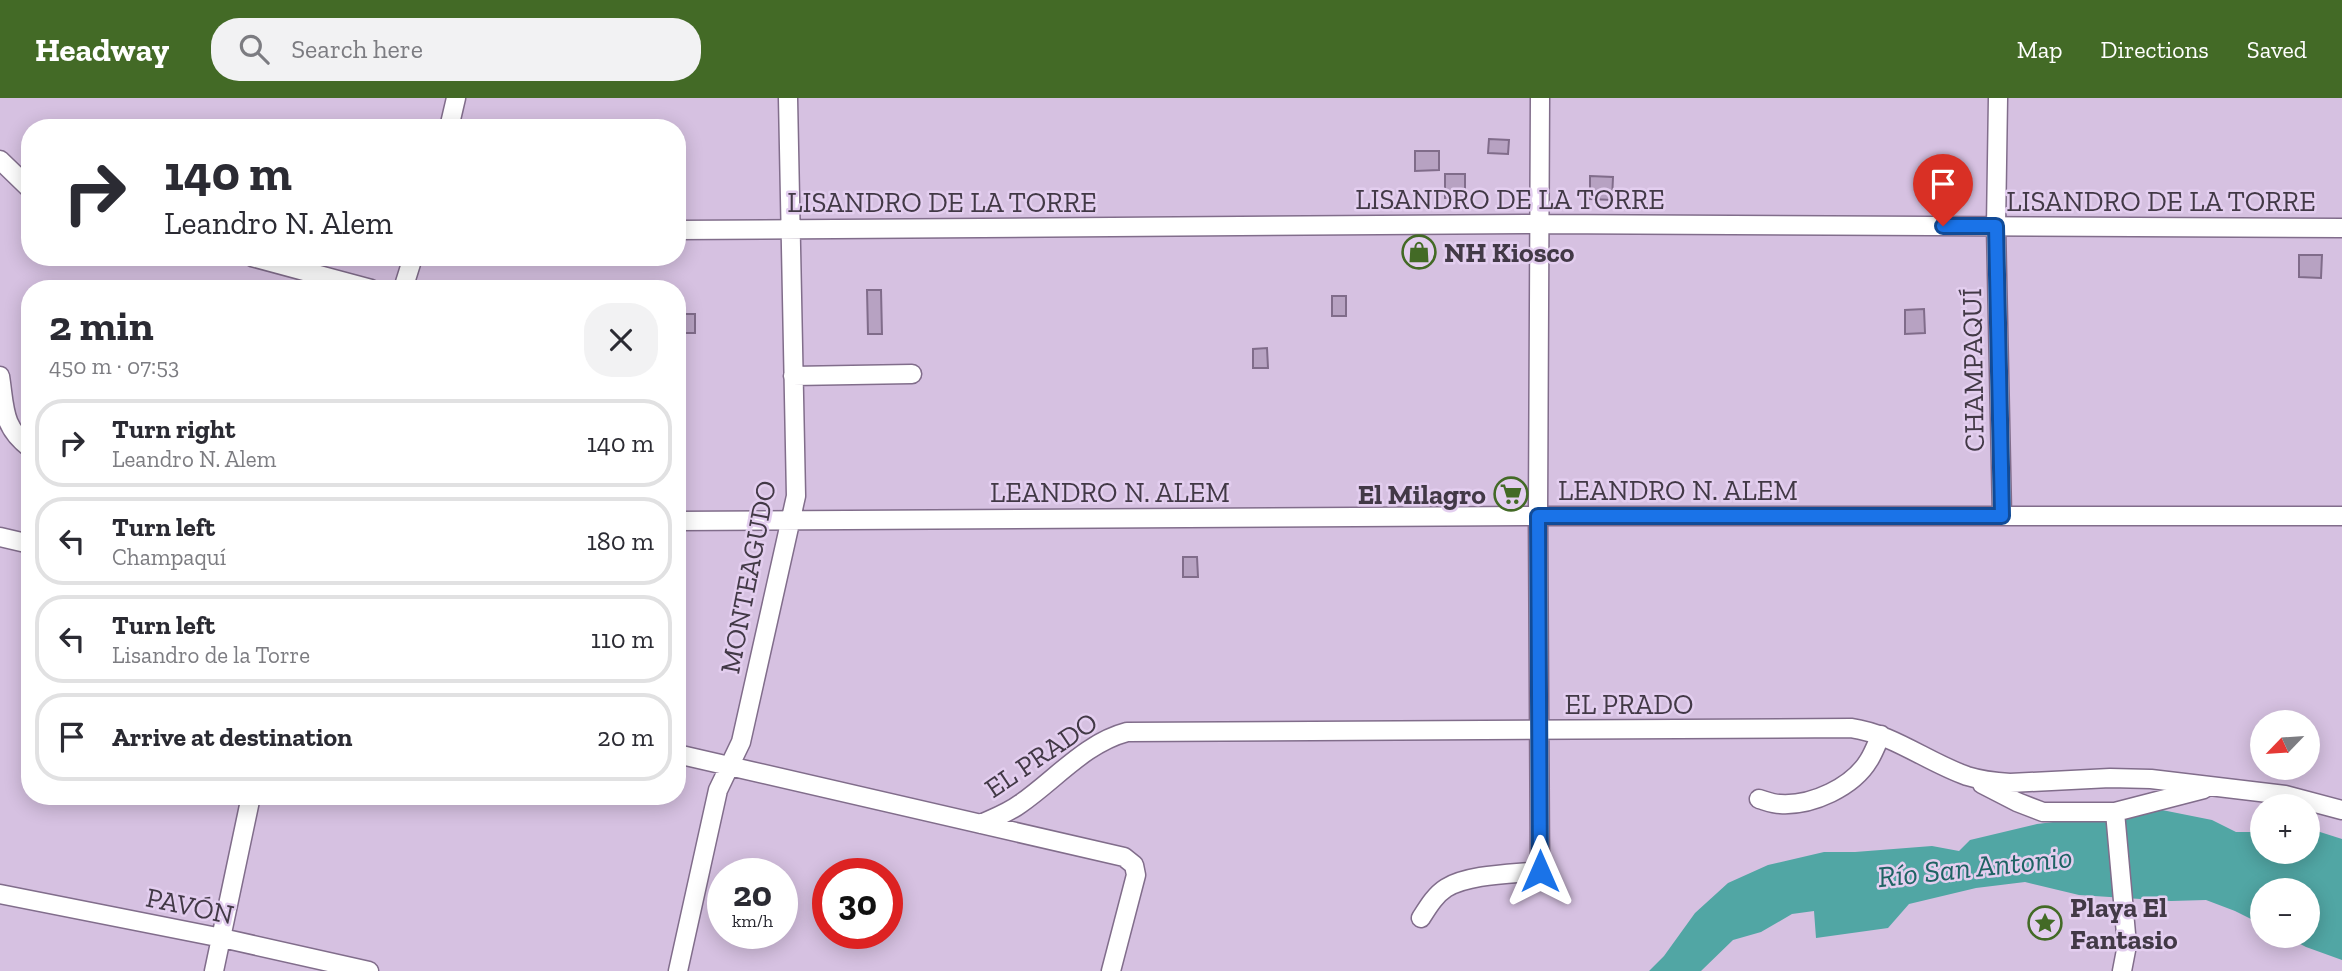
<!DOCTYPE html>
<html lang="en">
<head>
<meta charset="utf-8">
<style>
  :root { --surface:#fff; --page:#f2f2f3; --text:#2b2b33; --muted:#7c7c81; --line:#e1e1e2; --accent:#436a26 }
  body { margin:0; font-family:"Zilla Slab",serif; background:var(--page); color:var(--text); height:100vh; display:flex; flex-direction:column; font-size:26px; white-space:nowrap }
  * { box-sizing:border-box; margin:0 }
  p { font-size:23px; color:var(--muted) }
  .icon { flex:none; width:38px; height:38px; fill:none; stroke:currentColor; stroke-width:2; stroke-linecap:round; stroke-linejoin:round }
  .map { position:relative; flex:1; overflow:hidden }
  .panel { position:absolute; left:21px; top:182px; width:665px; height:525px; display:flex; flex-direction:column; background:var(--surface); border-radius:28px; box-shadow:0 4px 18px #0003 }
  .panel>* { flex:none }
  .banner { position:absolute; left:21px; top:21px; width:665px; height:147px; border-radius:28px; box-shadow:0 4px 18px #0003; background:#fff; color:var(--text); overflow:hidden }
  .needle { width:46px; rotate:245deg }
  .tools { position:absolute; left:2250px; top:612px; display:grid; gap:14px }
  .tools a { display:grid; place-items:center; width:70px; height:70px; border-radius:50%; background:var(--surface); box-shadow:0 4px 18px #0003; font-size:35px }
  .speed { position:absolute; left:707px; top:760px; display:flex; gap:14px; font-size:35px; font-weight:700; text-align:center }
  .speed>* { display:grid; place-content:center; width:91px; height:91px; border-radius:50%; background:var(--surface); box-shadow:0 4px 18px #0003; line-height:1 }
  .speed small { font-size:18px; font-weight:400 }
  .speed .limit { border:10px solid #d22; background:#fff; color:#111 }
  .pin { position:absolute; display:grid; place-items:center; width:60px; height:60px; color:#fff; margin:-72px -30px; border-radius:50% 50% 50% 0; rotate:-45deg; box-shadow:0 0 7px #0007 }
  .pin .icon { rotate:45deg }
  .me { position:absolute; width:77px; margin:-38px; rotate:0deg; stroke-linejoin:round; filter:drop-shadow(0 0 5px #0008) }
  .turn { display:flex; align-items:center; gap:24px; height:147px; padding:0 28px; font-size:32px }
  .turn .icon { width:91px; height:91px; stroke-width:2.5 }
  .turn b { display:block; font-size:49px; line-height:60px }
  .round { display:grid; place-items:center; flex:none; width:74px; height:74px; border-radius:28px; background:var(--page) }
  .overview { display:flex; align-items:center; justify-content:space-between; height:119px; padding:0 28px }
  h1 { font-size:42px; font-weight:700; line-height:52px }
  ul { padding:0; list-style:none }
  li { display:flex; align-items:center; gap:21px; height:88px; margin:0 14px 10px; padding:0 14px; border:4px solid var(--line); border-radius:28px }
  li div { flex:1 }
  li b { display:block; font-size:26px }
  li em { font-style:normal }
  header { display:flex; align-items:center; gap:42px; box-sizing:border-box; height:98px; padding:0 35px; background:var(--accent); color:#fff }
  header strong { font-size:33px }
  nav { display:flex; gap:38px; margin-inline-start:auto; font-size:24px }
  .search { width:490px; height:63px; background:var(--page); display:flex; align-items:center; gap:18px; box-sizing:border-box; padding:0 24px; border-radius:28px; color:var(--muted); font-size:26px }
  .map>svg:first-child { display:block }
</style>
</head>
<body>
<header>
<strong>Headway</strong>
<div class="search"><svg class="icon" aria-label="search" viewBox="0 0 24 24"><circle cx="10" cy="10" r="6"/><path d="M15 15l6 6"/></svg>Search here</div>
<nav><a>Map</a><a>Directions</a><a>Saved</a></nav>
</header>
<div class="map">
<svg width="2342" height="873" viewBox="0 0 2342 873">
  <rect width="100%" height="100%" fill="#d6c1e1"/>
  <path fill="#51a6a4" d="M2157 711 2212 722 2236 734H2263V754H2308V734H2320L2342 741V862L2306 849 2285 838H2308V793H2263V827L2235 813 2206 802 2171 803 2079 797 2025 784 1976 790 1909 806 1888 830 1816 840 1814 813 1792 816 1761 834 1733 842 1701 873H1649L1664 858 1695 815 1728 785 1768 767 1824 754H1855L1932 748 1959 753 1970 742 2037 726Z"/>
  <path fill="#b7a2c2" stroke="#806c8a" stroke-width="2" d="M1489 41 1509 42 1508 56 1488 55Z
    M1415 53H1439V72L1415 73Z
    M1445 76H1465V100H1445Z
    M1590 78 1613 79 1612 102 1590 101Z
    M2299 157H2322L2321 180 2299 179Z
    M867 192H881L882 236H868Z
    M1332 198H1346V218H1332Z
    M1924 211 1925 235 1905 236V212Z
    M681 216H695V235H681Z
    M1267 250 1268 270H1253V251Z
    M1183 459H1197L1198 479H1183Z"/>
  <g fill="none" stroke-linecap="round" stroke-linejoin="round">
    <defs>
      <path id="minor" d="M1998 0 1996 128 2002 418
        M449 30 456 0
        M0 62 30 91
        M677 132 1539 126 2342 130
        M252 159 371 191
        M403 191 413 159
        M0 278C5 310 2 329 30 350
        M793 278 912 276
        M677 423 1538 418H2342
        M0 439 30 446
        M677 656 1124 759 1134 767 1136 777 1111 873
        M1982 686 2017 704 2043 714H2115
        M1759 701C1766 703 1773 706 1780 706 1812 708 1853 689 1869 662 1874 654 1877 645 1881 637
        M981 726C994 720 1008 715 1020 706 1055 682 1085 645 1127 634L1851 630C1893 636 1927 664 1967 678 1980 682 1995 684 2010 685L2110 680 2151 681 2285 697 2342 712
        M0 796 222 840 369 873
        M1421 820C1428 809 1435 797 1446 790 1469 776 1513 776 1540 773L1538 418 1540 0
        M214 873 251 698
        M678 873 718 692 741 644 796 398 788 0
        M2122 873 2127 847 2115 714 2204 691"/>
    </defs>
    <use href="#minor" stroke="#816d8b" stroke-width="21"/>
    <use href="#minor" stroke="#fff" stroke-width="18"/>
  </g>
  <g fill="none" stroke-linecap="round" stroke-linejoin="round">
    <defs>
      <path id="route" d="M1540 773 1538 418H2002L1996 128H1943"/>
    </defs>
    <use href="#route" stroke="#114b97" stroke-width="18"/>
    <use href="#route" stroke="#1a73e8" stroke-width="12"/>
  </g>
  <defs>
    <symbol id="shop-ring" viewBox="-11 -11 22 22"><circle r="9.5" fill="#e3ceef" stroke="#436a26" stroke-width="1.5"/><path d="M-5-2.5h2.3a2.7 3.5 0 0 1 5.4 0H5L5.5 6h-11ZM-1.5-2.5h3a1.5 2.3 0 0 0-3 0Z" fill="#436a26"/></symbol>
    <symbol id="supermarket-ring" viewBox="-11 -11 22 22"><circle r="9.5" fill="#e3ceef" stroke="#436a26" stroke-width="1.5"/><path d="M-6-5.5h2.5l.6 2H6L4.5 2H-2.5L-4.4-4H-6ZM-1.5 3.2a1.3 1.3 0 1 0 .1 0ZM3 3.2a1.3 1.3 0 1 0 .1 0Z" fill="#436a26"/></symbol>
    <symbol id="sight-ring" viewBox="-11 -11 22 22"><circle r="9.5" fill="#e3ceef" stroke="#436a26" stroke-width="1.5"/><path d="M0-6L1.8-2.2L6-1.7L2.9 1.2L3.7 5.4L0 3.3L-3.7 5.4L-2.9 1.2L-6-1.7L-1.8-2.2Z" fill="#436a26"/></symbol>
  </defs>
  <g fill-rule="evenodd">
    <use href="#shop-ring" x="1400" y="135" width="38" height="38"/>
    <use href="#supermarket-ring" x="1492" y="377" width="38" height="38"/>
    <use href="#sight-ring" x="2026" y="806" width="38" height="38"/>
  </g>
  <g text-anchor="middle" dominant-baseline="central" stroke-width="5" stroke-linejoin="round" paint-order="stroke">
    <g font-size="28" fill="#423946" stroke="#e3ceef">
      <text x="1510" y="101">LISANDRO DE LA TORRE</text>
      <text x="2161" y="103">LISANDRO DE LA TORRE</text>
      <text x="942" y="104">LISANDRO DE LA TORRE</text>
      <text transform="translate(1973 272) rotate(-91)">CHAMPAQUÍ</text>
      <text x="1678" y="392">LEANDRO N. ALEM</text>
      <text x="1110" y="394">LEANDRO N. ALEM</text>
      <text transform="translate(748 479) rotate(-79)">MONTEAGUDO</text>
      <text x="1629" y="606">EL PRADO</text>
      <text transform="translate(1041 657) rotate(-34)">EL PRADO</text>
      <text transform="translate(190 808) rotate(12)">PAVÓN</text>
    </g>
    <g font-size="28" font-weight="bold" fill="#423946" stroke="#e3ceef" text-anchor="start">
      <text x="1444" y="154">NH Kiosco</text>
      <text x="1486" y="396" text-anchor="end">El Milagro</text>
      <text x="2070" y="809">Playa El<tspan x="2070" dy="32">Fantasio</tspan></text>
    </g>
    <g font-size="30" font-style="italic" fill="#1e6363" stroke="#e3ceef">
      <text transform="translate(1975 769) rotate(-6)">Río San Antonio</text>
    </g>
  </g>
</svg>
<div class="tools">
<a><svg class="needle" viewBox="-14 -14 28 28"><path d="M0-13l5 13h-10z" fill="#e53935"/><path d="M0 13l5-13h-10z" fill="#7c7c81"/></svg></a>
<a>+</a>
<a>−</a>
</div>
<div class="speed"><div>20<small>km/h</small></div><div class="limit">30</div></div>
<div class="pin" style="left:1943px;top:128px;background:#d93025"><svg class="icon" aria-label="arrive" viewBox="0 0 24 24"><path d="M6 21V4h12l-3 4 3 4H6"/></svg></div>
<svg class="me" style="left:1540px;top:773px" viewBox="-20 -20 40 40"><path d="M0-17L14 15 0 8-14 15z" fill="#1a73e8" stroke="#fff" stroke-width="4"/></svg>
<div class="banner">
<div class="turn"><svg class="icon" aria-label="right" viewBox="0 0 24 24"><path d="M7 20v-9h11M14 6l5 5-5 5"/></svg><div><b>140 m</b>Leandro N. Alem</div></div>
</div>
<section class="panel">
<div class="overview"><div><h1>2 min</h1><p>450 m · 07:53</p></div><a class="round"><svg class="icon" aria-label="close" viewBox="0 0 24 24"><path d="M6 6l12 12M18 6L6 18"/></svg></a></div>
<ul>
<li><svg class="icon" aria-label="right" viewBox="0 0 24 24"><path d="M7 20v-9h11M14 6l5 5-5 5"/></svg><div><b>Turn right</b><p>Leandro N. Alem</p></div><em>140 m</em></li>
<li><svg class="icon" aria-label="left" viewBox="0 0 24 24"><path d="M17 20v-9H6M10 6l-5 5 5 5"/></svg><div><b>Turn left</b><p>Champaquí</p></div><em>180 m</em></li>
<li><svg class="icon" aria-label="left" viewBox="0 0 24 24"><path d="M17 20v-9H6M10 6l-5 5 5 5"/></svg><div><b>Turn left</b><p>Lisandro de la Torre</p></div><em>110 m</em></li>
<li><svg class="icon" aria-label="arrive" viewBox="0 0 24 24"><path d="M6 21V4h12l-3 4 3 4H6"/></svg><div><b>Arrive at destination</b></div><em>20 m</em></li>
</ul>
</section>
</div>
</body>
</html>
